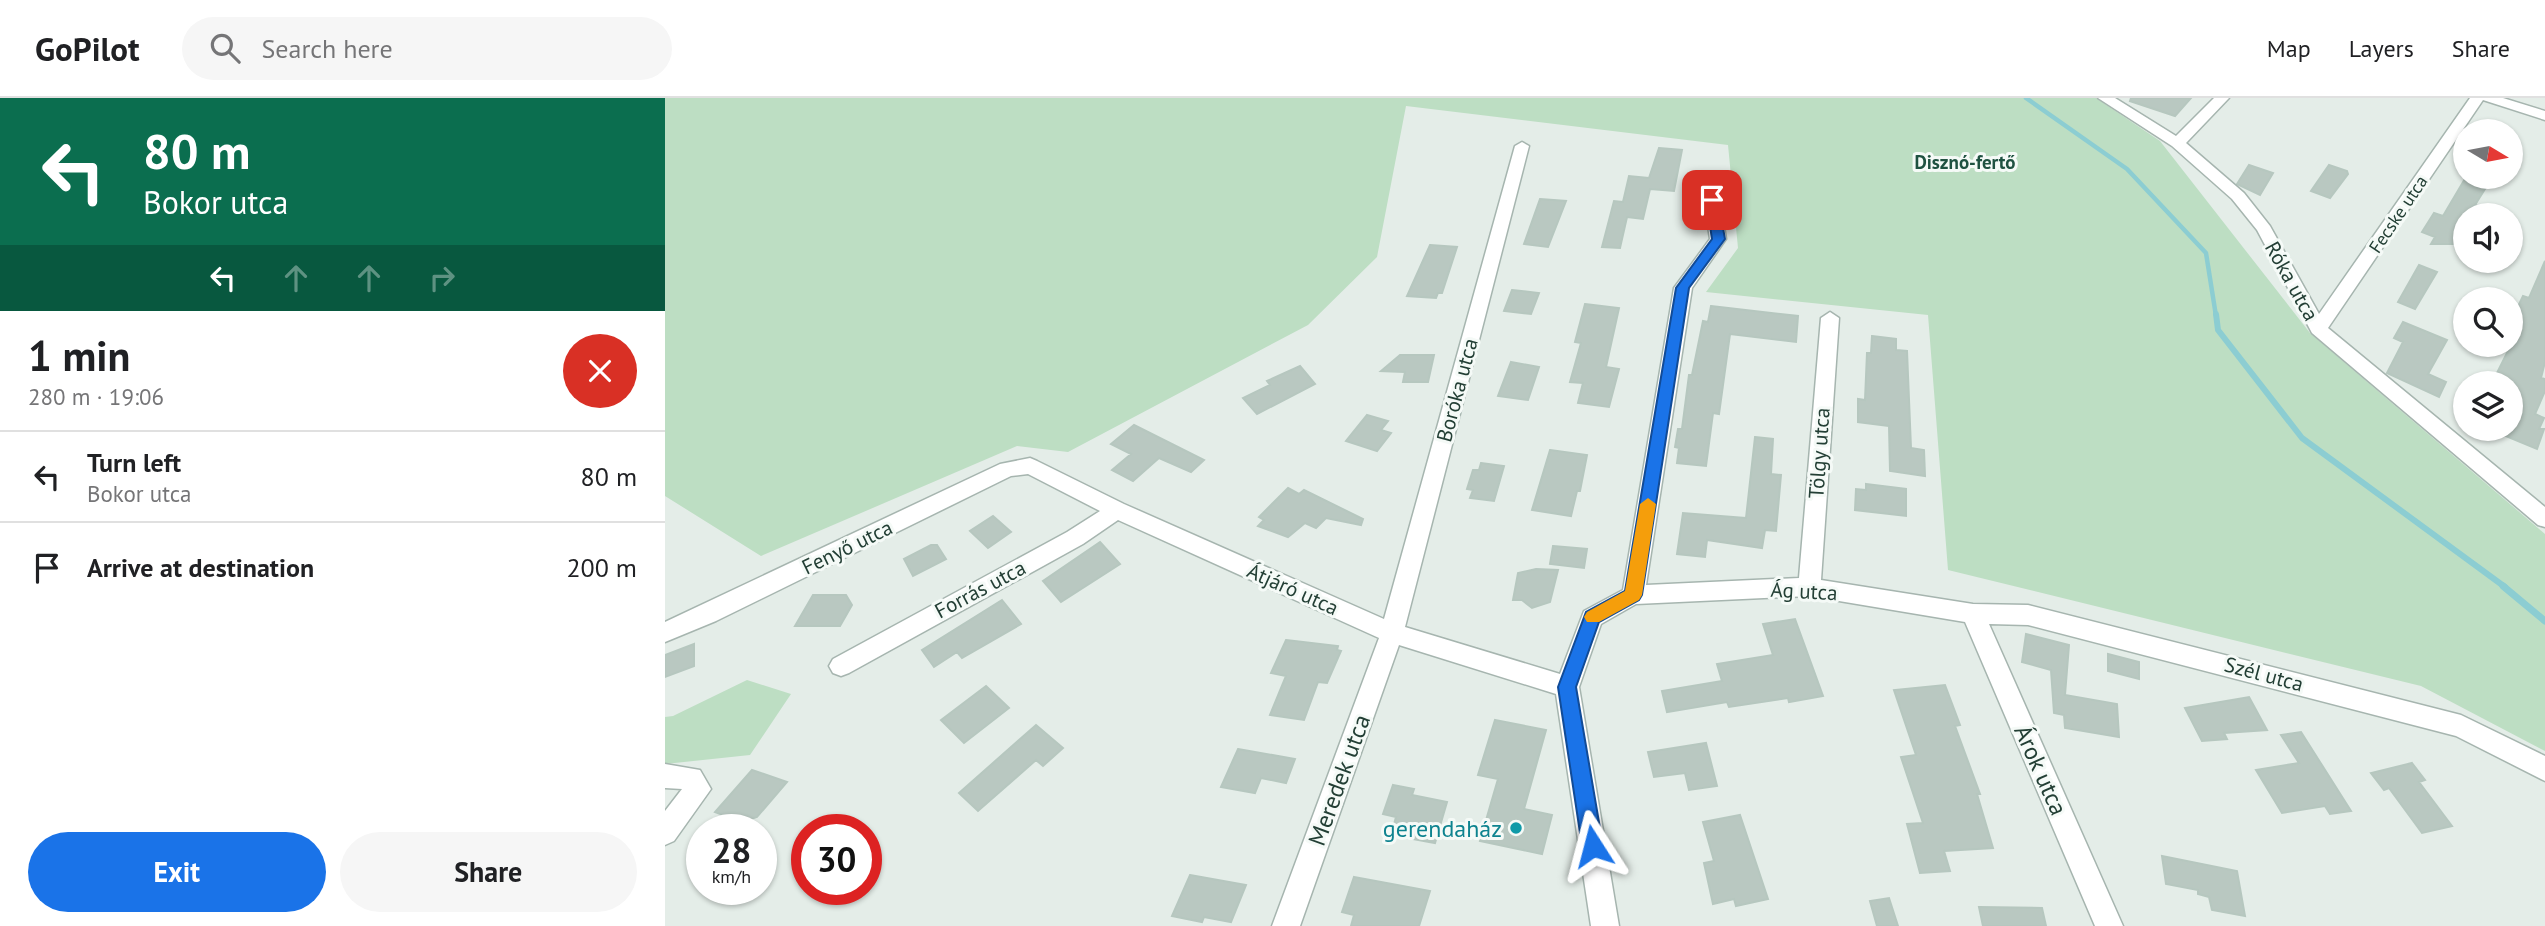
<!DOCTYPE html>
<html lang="en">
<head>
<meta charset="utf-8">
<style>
  :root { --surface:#fff; --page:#f6f6f6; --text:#202124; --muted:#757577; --line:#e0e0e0; --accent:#1a73e8 }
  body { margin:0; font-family:"PT Sans",sans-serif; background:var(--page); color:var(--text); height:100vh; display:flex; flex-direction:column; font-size:26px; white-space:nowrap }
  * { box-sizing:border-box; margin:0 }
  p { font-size:23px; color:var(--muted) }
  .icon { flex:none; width:38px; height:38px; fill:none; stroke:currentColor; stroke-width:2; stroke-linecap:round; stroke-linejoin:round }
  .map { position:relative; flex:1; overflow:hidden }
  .drawer { display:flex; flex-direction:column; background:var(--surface); width:665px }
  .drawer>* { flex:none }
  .top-card { background:#0b6e4f; color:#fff; overflow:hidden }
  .needle { width:46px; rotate:100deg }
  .fabs { position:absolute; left:1788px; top:21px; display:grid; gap:14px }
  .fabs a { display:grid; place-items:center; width:70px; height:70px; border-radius:50%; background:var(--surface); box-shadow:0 2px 5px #0004; font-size:35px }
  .speed { position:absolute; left:21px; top:716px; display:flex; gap:14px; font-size:35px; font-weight:700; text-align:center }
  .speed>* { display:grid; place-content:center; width:91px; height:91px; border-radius:50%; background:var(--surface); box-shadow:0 2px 5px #0004; line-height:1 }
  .speed small { font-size:18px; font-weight:400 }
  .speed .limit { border:10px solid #d22; background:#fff; color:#111 }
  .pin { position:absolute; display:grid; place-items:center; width:60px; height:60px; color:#fff; margin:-30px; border-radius:14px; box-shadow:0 4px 10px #0006 }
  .me { position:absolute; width:77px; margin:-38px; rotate:351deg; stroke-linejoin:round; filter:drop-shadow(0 0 5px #0008) }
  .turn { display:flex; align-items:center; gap:24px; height:147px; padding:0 28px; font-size:32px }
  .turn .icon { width:91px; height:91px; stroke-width:2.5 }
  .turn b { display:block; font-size:49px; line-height:60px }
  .lanes { display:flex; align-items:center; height:66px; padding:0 28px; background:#0003; justify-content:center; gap:35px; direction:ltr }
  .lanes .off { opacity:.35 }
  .round { display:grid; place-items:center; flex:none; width:74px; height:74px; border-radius:37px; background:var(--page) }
  .overview { display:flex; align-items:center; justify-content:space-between; height:119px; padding:0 28px }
  h1 { font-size:42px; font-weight:800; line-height:52px }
  .button { display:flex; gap:14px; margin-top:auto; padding:14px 28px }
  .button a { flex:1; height:80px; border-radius:42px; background:var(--accent); color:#fff; font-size:28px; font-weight:800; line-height:80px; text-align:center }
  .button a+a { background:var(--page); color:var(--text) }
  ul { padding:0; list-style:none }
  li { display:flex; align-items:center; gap:21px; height:91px; padding:0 28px; border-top:2px solid var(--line) }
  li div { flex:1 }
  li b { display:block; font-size:26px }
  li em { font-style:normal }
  header { display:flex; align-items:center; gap:42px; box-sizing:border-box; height:98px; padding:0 35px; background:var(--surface); border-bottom:2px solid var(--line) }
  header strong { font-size:33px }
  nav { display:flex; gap:38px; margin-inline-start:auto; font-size:24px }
  .search { width:490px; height:63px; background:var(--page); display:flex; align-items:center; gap:18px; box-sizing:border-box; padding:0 24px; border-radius:38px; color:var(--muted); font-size:26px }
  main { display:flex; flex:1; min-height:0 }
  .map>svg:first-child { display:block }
</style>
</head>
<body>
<header>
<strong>GoPilot</strong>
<div class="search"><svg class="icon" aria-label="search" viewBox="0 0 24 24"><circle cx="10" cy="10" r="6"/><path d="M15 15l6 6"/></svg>Search here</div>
<nav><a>Map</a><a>Layers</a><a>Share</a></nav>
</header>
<main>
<section class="drawer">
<div class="top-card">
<div class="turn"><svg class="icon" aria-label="left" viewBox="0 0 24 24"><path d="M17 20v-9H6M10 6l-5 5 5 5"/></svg><div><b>80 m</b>Bokor utca</div></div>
<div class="lanes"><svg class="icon" aria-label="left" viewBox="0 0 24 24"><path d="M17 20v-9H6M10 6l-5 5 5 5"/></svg><svg class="icon off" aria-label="ahead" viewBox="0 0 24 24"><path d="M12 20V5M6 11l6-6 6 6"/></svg><svg class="icon off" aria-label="ahead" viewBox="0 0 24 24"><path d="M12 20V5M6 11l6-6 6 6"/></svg><svg class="icon off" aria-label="right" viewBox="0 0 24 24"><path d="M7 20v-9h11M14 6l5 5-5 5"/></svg></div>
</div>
<div class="overview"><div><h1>1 min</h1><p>280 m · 19:06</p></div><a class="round" style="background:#d93025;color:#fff"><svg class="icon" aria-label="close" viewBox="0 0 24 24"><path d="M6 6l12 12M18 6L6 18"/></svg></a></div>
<ul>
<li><svg class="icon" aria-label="left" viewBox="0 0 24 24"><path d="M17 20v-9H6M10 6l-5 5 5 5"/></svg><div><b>Turn left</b><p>Bokor utca</p></div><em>80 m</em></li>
<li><svg class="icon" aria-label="arrive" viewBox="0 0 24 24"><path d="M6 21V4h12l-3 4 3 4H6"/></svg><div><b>Arrive at destination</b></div><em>200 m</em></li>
</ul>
<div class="button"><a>Exit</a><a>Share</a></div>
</section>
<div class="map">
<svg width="1880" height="828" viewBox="0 0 1880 828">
  <rect width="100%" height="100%" fill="#e4ede8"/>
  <path fill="#bddec3" d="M0 0H1431L1495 43 1645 235 1880 436V653L1756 588 1283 472 1263 217 1041 194 1073 150 1063 47 741 8 712 159 643 227 403 354 352 348 96 458 0 398Z
    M82 582 126 596 85 657 0 666V619L8 618Z"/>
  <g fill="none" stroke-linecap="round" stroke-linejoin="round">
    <path stroke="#8ccdd2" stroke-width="4.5" d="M1361 0 1462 71 1541 155 1551 218"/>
    <path stroke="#8ccdd2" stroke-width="6" d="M1551 216 1553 232 1637 340 1840 489"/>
    <path stroke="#8ccdd2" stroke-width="7" d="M1838 488 1880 523"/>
  </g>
  <path fill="#b9c8c1" stroke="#b6c7bf" stroke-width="2" d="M1466 0H1526L1510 18 1465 3Z
    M994 50 1017 52 1009 93 985 91 978 121 962 119 955 150 937 149 949 103 958 104 964 78 984 80Z
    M1584 67 1608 75 1595 97 1572 86Z
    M1664 67 1682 73 1683 76 1665 100 1646 93Z
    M1801 79 1825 83 1810 107 1813 108 1808 117H1801V146H1766L1770 139 1757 134 1769 115 1778 118Z
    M875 101 901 103 883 149 859 146Z
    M765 147 792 149 777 195H773L771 200 742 198Z
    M1880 163V264L1876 280 1880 281V293L1870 316 1879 320 1874 331H1879L1872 351 1824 331H1850L1846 329V285H1834L1836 281 1830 279 1846 247V223L1858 198 1864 200Z
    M1754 167 1772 174 1750 211 1733 204Z
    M847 192 874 195 866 216 839 213Z
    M920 206 954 210 941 269 954 271 944 309 913 305 918 285 905 284 916 245 910 244Z
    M1046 208 1133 218 1131 244 1065 236 1054 316 1048 315 1041 368 1012 365 1014 350 1010 349 1013 331H1017L1024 277H1027L1038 223 1043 224Z
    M1738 224 1782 242 1763 276 1781 284 1774 299 1722 275 1738 244 1729 240Z
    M1207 238 1231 241V252L1242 253 1246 350 1259 352 1260 378 1225 373 1224 328 1193 324V301L1200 302 1202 255H1206Z
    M735 257H769L763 284H738L740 274 716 273Z
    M846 264 874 269 863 302 833 298Z
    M635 268 650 286 592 316 578 300 605 287 602 283Z
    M702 317 723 323 716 332 726 335 712 353 681 343Z
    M469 327 539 362 526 374 494 360 468 383 447 372 466 356 446 346Z
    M1090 339 1108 341 1106 376 1116 377 1111 433 1100 432 1097 450 1042 442 1040 459 1012 456 1018 415 1081 420Z
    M885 352 922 357 915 393H912L906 418 867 412Z
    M816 365 839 368 829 403 805 400 808 392 802 391 808 372H814Z
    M1201 386 1241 391V418L1190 412 1191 391 1201 392Z
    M623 390 634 396 639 392 698 421 696 427 661 420 651 430 640 425 623 439 593 428 599 422 594 419Z
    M328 418 346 434 323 450 305 433Z
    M435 444 455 466 396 504 378 483Z
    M266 447H272L281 461 248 478 239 461Z
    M888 448 922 451 919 470 885 466Z
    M871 471 893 472 885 504 867 510 857 502H848L853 475Z
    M148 497H181L187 507 175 528H130Z
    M337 502 356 526 297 560 292 554 269 569 257 552Z
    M1130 521 1158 598 1124 604 1123 600 1064 609 1062 604 1002 614 997 593 1057 583 1052 566 1108 557 1098 526Z
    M1361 536 1404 547 1400 597 1452 606 1454 639 1400 630 1399 617 1389 615 1386 572 1357 564Z
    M621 542 673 548 672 552 676 553 662 585 653 584 639 622 605 617 621 578 606 575Z
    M29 546V568L0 579V557Z
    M1443 556 1474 564V581L1443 573Z
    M1280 587 1295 627 1290 628 1315 696H1312L1328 750 1279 753 1285 773 1255 775 1242 726 1258 725 1236 659 1251 657 1229 592Z
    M321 588 344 610 299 645 276 622Z
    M1584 599 1602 632 1559 635 1562 641 1537 643 1520 610Z
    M830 622 881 632 859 711 887 717 877 756 815 743 833 681 813 677Z
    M371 627 398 650 378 668 371 662 313 713 294 695Z
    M1636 634 1686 713 1665 716 1660 708 1617 715 1591 672 1634 665 1616 637Z
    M1041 645 1052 688 1024 692 1020 675 989 679 983 654Z
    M573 651 630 661 621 685 596 680 590 695 556 689Z
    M1747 665 1760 682 1754 684 1787 728 1757 735 1724 690 1719 692 1706 675Z
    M87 672 122 684 92 719 77 724 50 714Z
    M728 687 749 691 747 697 782 704 770 745 726 737 731 719 718 716Z
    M1075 717 1103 801 1071 808 1069 801 1048 806 1039 765 1049 763 1038 724Z
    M1497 758 1572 773 1580 818 1547 812 1544 799 1533 796V792L1501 786Z
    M525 777 581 787 566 824 539 819 537 824 507 818Z
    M689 779 765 793 754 828H686L689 817 677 814Z
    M1224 800 1233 828H1212L1205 803Z
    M1314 809 1377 810 1381 828H1318Z"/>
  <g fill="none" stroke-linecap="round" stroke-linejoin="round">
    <defs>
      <path id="minor" d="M1433 0H1450L1511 38 1549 0H1564L1521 45 1579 95 1605 128 1654 216 1805 0H1838L1880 13V22L1818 2 1663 230 1880 409V429L1873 427 1647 235 1592 132 1567 101 1507 48Z
        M857 44 864 48 740 529 895 576 919 513 958 492 1009 190 1045 141 1036 82 1044 77 1052 82 1061 141 1027 190 981 487 1134 480 1156 220 1165 214 1174 220 1156 482 1308 506 1363 507 1796 617 1880 658V683L1791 638 1363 527 1324 526 1458 828H1430L1300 524 1144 498 971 506 936 526 914 589 954 828H926L891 596 734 547 635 828H607L714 540 453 422 418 446 184 575 176 578 168 575 164 568 168 561 402 434 435 413 363 376 346 378 51 523 0 544V524L335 366 365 360 372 363 459 406 719 521 850 48Z
        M0 666 35 672 46 691 9 743 0 747V713L17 691 0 690Z"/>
    </defs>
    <use href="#minor" stroke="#a6b5af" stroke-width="3"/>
    <use href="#minor" fill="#fff" fill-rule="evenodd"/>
  </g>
  <path fill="#1a73e8" stroke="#114b97" stroke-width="2" d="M1047 98 1053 102 1060 141 1024 190 977 497 974 502 934 524 911 589 938 748 935 755 928 758 920 755 917 748 893 589 921 514 960 493 1011 190 1047 141 1041 102Z"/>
  <path fill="#f59e0b" d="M983 400 991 406 977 497 974 502 934 524H922L919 519 922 514 960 493 975 406Z"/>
  <circle fill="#0f9aa8" stroke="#f5faf7" stroke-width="2.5" cx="851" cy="730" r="7"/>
  <g text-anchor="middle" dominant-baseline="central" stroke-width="6" stroke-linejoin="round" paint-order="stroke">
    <g font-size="18" fill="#233f35" stroke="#f5faf7">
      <text transform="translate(1733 116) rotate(-56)">Fecske utca</text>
    </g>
    <g font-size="19" font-weight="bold" fill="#1f5241" stroke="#f5faf7">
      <text x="1300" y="64">Disznó-fertő</text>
    </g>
    <g font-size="21" fill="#233f35" stroke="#f5faf7">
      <text transform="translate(1627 183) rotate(61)">Róka utca</text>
      <text transform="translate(792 292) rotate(-75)">Boróka utca</text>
      <text transform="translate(1154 355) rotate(-86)">Tölgy utca</text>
      <text transform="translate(182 449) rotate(-26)">Fenyő utca</text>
      <text transform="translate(315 491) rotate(-28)">Forrás utca</text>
      <text transform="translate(628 491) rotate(24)">Átjáró utca</text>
      <text transform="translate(1139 493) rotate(3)">Ág utca</text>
      <text transform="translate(1599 576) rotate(15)">Szél utca</text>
    </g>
    <g font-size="24" fill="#233f35" stroke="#f5faf7">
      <text transform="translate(1376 672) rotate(66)">Árok utca</text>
      <text transform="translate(674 682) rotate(-70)">Meredek utca</text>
    </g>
    <g font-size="24" fill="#0d838f" stroke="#f5faf7" text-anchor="end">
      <text x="837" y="730">gerendaház</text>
    </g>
  </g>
</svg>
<div class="fabs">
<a><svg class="needle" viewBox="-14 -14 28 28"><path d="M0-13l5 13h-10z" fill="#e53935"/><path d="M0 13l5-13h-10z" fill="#757577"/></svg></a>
<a><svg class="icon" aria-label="sound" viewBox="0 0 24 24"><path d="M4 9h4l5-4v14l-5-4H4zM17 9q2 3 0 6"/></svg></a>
<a><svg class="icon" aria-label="search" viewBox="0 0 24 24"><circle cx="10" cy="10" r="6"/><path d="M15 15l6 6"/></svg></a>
<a><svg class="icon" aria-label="layers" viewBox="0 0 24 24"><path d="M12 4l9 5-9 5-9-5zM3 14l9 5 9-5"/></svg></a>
</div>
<div class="speed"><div>28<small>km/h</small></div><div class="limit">30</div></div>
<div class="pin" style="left:1047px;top:102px;background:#d93025"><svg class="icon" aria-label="arrive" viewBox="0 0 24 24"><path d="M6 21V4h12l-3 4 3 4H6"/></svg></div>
<svg class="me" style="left:928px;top:748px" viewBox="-20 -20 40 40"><path d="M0-17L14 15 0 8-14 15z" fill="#1a73e8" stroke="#fff" stroke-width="4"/></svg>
</div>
</main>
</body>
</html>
